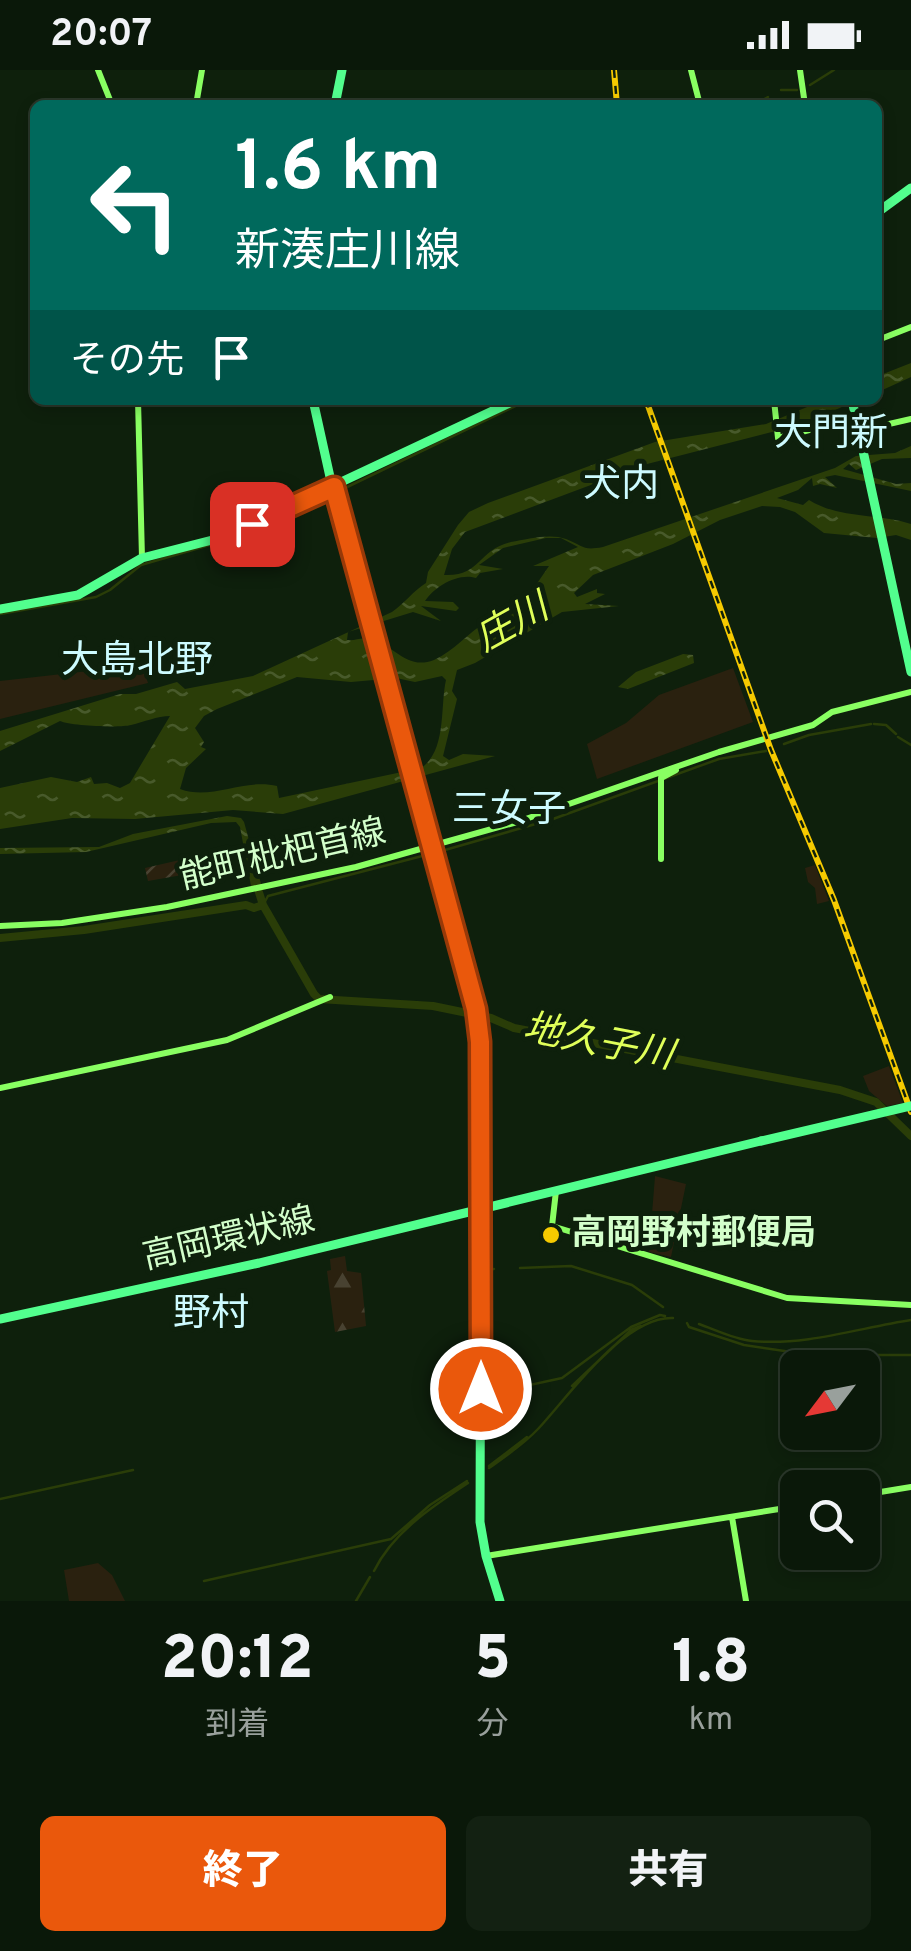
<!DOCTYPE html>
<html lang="ja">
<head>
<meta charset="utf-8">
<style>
  :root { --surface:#0a1809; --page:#132112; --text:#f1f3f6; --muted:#99a09c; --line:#2a372a; --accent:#ea580c }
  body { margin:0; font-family:Overpass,"Noto Sans JP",sans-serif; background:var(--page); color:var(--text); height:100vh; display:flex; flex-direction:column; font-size:38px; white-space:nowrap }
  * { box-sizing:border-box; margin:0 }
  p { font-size:32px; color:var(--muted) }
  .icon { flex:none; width:55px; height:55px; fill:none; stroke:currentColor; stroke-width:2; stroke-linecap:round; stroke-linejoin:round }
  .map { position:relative; height:1531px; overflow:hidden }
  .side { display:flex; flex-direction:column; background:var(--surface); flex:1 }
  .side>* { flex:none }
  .hud { position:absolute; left:30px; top:30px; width:852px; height:305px; border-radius:15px; box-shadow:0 5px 15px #0003,0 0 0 2px var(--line); background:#00695c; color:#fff; overflow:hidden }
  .needle { width:65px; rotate:238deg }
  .buttons { position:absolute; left:780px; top:1280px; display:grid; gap:20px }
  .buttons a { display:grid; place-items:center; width:100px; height:100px; border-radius:15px; background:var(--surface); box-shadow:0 5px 15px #0003,0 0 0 2px var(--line); font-size:50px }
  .pin { position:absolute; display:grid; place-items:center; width:85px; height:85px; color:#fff; margin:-42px; border-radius:20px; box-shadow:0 5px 15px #0006 }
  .me { position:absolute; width:110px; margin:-55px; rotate:0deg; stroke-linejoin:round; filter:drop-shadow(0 0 8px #0008) }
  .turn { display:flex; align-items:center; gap:35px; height:210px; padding:0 40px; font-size:45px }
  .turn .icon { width:130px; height:130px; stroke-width:2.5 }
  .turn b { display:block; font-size:70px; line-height:85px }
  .then { display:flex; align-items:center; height:95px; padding:0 40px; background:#0003; gap:20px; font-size:38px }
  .eta { display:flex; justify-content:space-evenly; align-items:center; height:170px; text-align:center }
  .eta b { font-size:60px; font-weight:800; line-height:70px }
  .action { display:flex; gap:20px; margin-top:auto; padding:20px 40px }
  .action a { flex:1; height:115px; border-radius:15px; background:var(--accent); color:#fff; font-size:40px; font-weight:800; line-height:115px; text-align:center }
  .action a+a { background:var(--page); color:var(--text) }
  .status { display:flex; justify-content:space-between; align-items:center; height:70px; padding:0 50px; background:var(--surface); direction:ltr }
  .status svg { height:28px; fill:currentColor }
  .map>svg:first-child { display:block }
</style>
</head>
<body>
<div class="status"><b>20:07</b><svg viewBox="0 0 49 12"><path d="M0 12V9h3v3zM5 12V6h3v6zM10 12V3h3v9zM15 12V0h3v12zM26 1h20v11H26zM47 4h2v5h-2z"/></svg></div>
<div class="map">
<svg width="911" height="1531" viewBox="0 0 911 1531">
  <defs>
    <pattern id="forest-firs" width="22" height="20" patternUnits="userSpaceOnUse" patternTransform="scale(2.5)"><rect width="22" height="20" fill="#2a210f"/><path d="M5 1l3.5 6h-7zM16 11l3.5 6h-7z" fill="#484231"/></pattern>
    <pattern id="garden-furrows" width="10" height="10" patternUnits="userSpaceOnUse" patternTransform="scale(2.5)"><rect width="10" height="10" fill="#2a210f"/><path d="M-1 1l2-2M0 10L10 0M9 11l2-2" fill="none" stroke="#484231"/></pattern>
    <pattern id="water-ripples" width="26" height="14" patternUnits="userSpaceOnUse" patternTransform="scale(2.5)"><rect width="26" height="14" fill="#2a3d08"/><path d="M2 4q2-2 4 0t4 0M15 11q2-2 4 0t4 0" fill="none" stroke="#485a2b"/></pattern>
  </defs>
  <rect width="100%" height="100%" fill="#0e200c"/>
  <path fill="#2a210f" d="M142 595 148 613 0 649V611Z
    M733 598 753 652 597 709 587 674 626 653 659 625Z
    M815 795 829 831 817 834 815 818 808 812 805 798Z
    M889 996 903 1033 887 1036 869 1021 863 1006Z
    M655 1106 686 1114 671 1187 649 1182Z
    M98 1493 112 1505 125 1531H69L64 1500Z"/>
  <path fill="url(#forest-firs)" d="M345 1186 347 1201 361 1203 366 1256 335 1262 327 1201 331 1200 330 1189Z"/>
  <path fill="url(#garden-furrows)" d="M219 781 222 798 148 811 145 798Z"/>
  <path fill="url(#water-ripples)" fill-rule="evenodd" d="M911 293V307L878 322V306Z
    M824 330H858L803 354 647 394 465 462 452 479 444 505C481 507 477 480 511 472 528 469 550 463 566 469 584 476 582 481 603 477L835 398 856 386 895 383 911 376V388L882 389 856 400 849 394 843 399 896 414 911 413V421L835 405 825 407 837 418 820 414 813 416 812 408 798 420 777 428 803 435 809 430C839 449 877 443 911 454V470L896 465 877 468 824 463 795 442 780 437 762 436 720 450 673 474 593 505 574 523 577 527 597 519V523L605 524 585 534 619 536 562 542 475 593 457 600 452 621 457 629 443 686 449 690 463 684 495 686 283 744 233 740 135 749 72 748 0 759V718L51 707 77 712 91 707 94 714 107 713 120 718 130 713 170 646C157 646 144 652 131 655 120 658 71 656 60 651L0 681V661L120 624H136L177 612 185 619 253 606 392 542C405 533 413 521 426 513L428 502 458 455 469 442 488 433 655 372 766 354ZM546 468H561L578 477 533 496H549L525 531 508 540 480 566 486 552C468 563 454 581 434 590 406 601 394 574 369 569 360 567 356 571 347 570L348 562 413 542 441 551 421 536 456 541 459 538 453 532 425 531C434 517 458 502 476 508L480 503 503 499 479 495 503 478ZM442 606 446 610C440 636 447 681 421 698L279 728 277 716C243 708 212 731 180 719L186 698 206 679 201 677 204 672 195 658 204 646 217 639 297 607 351 612 396 608 415 612Z
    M683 584 693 585 694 593 628 619 618 617 636 602Z
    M227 746 241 748 244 752 261 814 251 816 240 757 236 752 211 753 86 782 0 784V778L99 777 133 764Z"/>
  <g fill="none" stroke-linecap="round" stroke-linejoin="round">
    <path stroke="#2a3d08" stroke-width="2.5" d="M810 15 834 0
      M781 20H797
      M754 35 768 27
      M257 456 343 419 528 330
      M0 544 96 527 110 520 141 495 213 474
      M874 654 886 655 896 664
      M898 667 911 675
      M784 674 809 665 871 654
      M438 782 553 749 719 689 766 681
      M263 835 268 826 430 784
      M520 1198 571 1196 632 1215 663 1237
      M486 1200 494 1199
      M687 1253 689 1257 744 1275 812 1285H911
      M699 1254C716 1260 734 1269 752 1271 806 1276 859 1258 911 1250
      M572 1316 631 1260 641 1256
      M502 1321 562 1308 631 1257 660 1245 665 1246
      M489 1396 527 1367
      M489 1398C506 1386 524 1374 538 1359 569 1326 624 1246 673 1248
      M0 1429 133 1400
      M374 1501C393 1462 433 1436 468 1413
      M204 1511 391 1469 430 1435 467 1411
      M356 1531 370 1507"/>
    <path stroke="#2a3d08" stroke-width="8" d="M256 813 263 835 314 924 319 929 433 936 491 948 514 958 840 1020 876 1032 911 1066
      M0 868 84 860 246 835 254 838 263 835"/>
    <path stroke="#89ff62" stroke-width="6" d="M98 0 112 35
      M691 0 700 35
      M800 0 805 35
      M196 35 202 0
      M878 270 911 257
      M138 330 142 488
      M774 330 778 368 817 358 863 360 911 349
      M661 789V708L676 700
      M0 856 62 853 167 837 356 797 517 752 719 682 813 655 832 642 911 622
      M0 1018 227 970 330 927
      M556 1121 552 1156 787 1228 911 1235
      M862 1425 911 1417
      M732 1447 746 1531
      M486 1486 798 1436"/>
    <path stroke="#52ff8e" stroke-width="9" d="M335 35 342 0
      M878 142 911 118
      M313 330 334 425 477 939 480 972 481 1137 480 1452 486 1486 500 1531
      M852 330 911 602
      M0 539 78 525 142 488 224 467 516 330
      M0 1249 259 1193 761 1071"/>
    <defs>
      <path id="rail" d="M614 0 617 35
        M646 330 771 680 834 830 911 1042"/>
    </defs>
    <use href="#rail" stroke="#f6ca00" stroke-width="6"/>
    <use href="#rail" stroke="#0e200c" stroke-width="2.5" stroke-dasharray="8" stroke-linecap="butt"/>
    <path stroke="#52ff8e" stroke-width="9" d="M761 1071 911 1036"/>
  </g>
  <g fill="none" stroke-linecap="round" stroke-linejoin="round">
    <defs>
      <path id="route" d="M252 454 334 417 476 939 480 972 481 1319"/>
    </defs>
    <use href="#route" stroke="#983908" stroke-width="25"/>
    <use href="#route" stroke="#ea580c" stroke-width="18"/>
  </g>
  <circle fill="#f6ca00" stroke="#0e200c" stroke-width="4" cx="551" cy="1165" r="10"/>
  <g text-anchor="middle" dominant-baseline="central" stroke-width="10" stroke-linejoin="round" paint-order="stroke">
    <g font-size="35" fill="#d3ffcb" stroke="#0e200c">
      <text transform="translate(283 786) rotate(-13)">能町枇杷首線</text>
      <text transform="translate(229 1170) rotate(-13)">高岡環状線</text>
    </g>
    <g font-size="35" font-weight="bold" fill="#d3ffcb" stroke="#0e200c" text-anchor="start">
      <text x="571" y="1165">高岡野村郵便局</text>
    </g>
    <g font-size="38" fill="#cdfbff" stroke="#0e200c">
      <text x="831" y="365">大門新</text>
      <text x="621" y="416">犬内</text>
      <text x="137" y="592">大島北野</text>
      <text x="509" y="741">三女子</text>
      <text x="211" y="1245">野村</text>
    </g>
    <g font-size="38" font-style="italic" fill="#e0ff59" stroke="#0e200c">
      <text transform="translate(513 555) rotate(-29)">庄川</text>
      <text transform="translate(598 974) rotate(11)">地久子川</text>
    </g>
  </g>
</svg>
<div class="buttons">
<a><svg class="needle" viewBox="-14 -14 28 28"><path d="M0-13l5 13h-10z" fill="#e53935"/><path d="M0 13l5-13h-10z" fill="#99a09c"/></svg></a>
<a><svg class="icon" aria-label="search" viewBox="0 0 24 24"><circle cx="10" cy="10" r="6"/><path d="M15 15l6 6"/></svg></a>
</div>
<div class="pin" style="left:252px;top:454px;background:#d93025"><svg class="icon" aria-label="arrive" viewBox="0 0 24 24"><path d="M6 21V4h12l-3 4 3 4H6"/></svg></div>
<svg class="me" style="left:481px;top:1319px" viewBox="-20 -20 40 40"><circle r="17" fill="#ea580c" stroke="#fff" stroke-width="3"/><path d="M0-11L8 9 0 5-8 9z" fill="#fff"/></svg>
<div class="hud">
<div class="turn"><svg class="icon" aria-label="left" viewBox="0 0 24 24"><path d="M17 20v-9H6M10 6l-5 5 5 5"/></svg><div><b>1.6 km</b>新湊庄川線</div></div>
<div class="then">その先<svg class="icon" aria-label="arrive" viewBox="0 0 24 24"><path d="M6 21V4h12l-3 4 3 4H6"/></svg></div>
</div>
</div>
<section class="side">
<div class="eta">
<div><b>20:12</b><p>到着</p></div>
<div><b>5</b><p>分</p></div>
<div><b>1.8</b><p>km</p></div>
</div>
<div class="action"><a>終了</a><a>共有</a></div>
</section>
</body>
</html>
